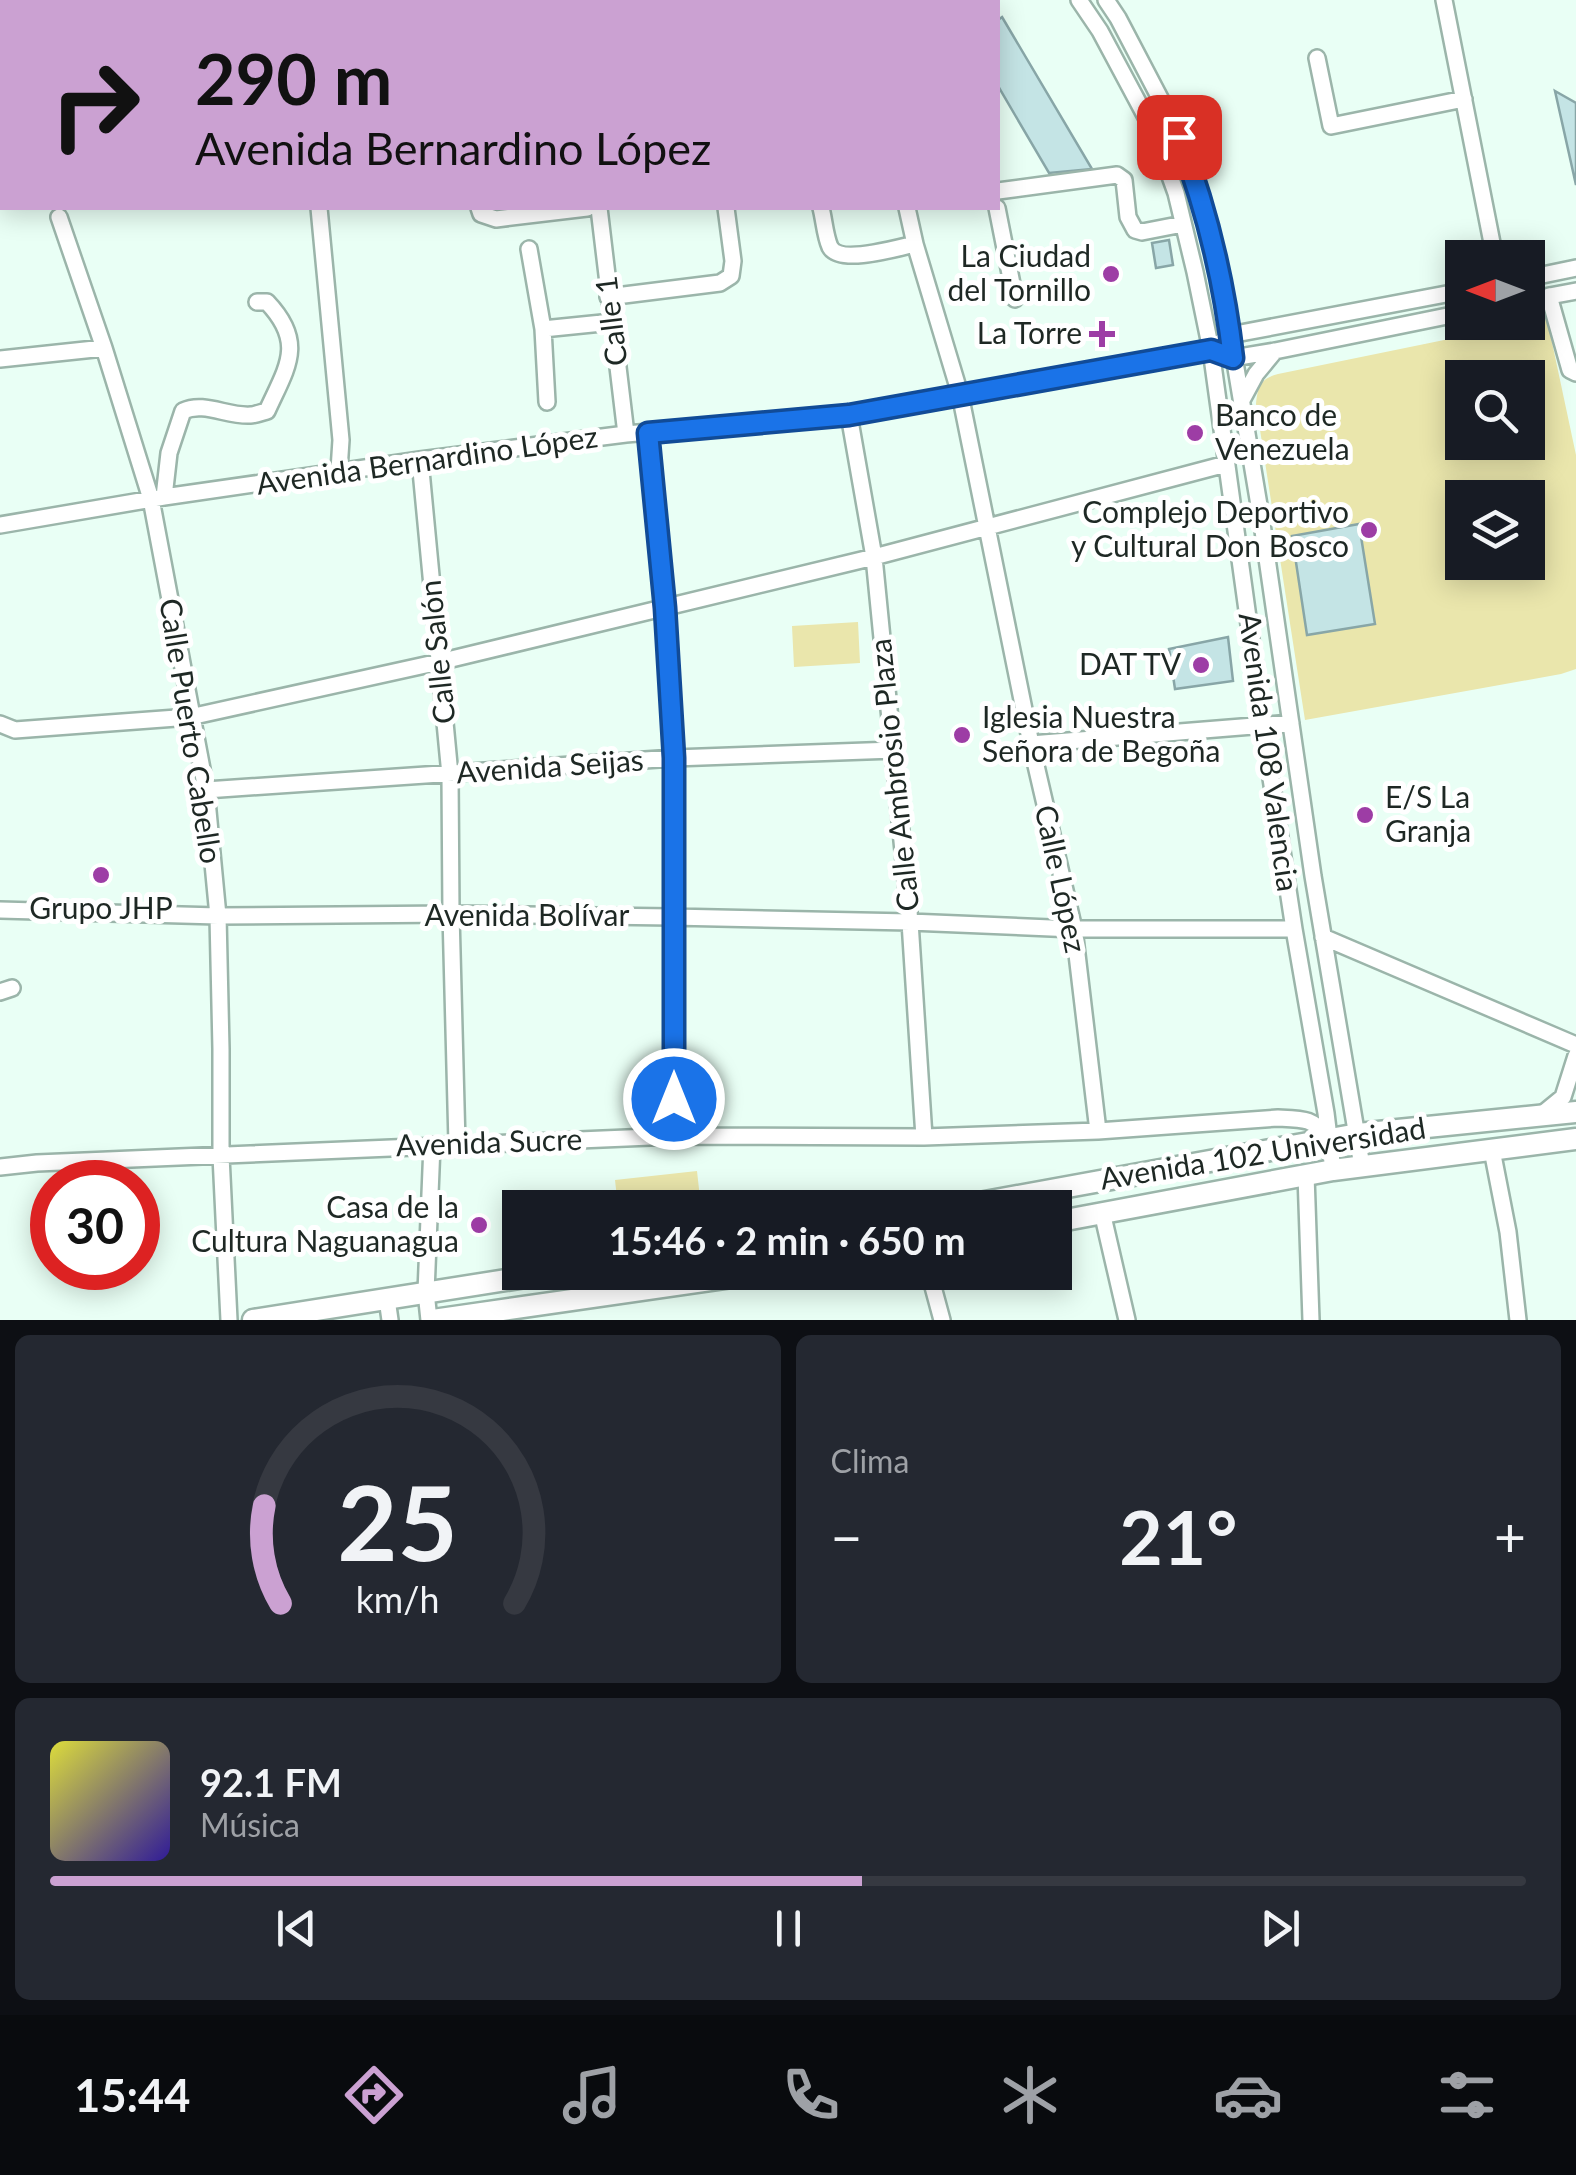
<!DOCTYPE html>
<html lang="es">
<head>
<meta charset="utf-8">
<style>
	:root { --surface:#171b24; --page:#242831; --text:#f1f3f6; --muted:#9ea1a6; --line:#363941; --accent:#cba1d2 }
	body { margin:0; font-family:Lato,sans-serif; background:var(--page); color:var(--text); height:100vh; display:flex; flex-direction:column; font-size:38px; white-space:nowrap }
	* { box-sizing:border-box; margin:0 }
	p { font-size:32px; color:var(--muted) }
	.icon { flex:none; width:55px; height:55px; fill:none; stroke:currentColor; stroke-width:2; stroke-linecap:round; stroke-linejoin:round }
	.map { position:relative; height:1320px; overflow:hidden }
	.details { display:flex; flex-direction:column; gap:15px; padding:15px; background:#0d0f14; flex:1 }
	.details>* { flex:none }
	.top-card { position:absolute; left:0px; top:0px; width:1000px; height:210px; box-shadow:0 5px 25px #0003; background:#cba1d2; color:#111; overflow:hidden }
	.needle { width:65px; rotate:270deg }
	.buttons { position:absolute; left:1445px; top:240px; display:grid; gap:20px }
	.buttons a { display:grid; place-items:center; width:100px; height:100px; border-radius:0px; background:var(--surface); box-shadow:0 5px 25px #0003; font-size:50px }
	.speed { position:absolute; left:30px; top:1160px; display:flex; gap:20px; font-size:50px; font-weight:700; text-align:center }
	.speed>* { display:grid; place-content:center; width:130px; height:130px; border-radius:50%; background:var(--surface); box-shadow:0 5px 25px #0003; line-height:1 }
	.speed .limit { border:15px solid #d22; background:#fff; color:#111 }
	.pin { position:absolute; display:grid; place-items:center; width:85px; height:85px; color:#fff; margin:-42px; border-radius:20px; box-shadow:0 5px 15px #0006 }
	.me { position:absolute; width:110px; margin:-55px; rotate:0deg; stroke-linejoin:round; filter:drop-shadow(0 0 8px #0008) }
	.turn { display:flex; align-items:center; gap:35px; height:210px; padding:0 30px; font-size:45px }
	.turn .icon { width:130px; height:130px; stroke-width:2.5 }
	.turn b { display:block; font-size:70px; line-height:85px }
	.big { font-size:75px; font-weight:700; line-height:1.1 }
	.details .card { flex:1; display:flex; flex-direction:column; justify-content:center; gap:15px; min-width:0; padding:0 35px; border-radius:15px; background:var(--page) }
	.details .dial { align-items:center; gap:0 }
	.dial svg { height:260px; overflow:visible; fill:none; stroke:var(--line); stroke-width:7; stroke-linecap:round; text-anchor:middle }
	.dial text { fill:var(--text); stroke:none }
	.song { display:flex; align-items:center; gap:30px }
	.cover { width:120px; height:120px; border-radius:15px; background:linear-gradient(135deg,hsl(60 70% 55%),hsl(250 70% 35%)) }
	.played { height:10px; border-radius:5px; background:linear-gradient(90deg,var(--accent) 55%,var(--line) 55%) }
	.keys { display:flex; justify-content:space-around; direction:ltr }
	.heat { display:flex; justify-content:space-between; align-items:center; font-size:55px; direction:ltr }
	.details .tiles { flex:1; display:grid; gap:15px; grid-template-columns:1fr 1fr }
	.card:last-child { grid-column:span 2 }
	.trip { position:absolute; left:502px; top:1190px; width:570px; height:100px; border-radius:0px; background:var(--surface); box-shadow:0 5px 25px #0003; font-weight:700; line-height:100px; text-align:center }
	.menu { display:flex; height:160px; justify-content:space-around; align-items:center; background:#090b0e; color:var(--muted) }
	.menu .icon { width:70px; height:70px }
	.menu .current { color:var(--accent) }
	.menu b { font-size:45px; color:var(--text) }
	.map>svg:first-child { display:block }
	.green { fill:#eae6ac; fill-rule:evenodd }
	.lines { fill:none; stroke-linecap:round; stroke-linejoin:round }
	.river { stroke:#80bddb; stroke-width:28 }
	.building { fill:#c4e4e5; stroke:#88a6a7; stroke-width:2.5 }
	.minor-casing { stroke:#9bb5aa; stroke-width:20 }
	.major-casing { stroke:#9bb5aa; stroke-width:25 }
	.minor { stroke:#fff; stroke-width:15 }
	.major { stroke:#fff; stroke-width:20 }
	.route-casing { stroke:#114b97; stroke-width:25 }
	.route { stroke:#1a73e8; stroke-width:18 }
	.poi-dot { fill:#9d3da5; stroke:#fff; stroke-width:4 }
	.labels { text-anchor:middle; stroke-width:10; stroke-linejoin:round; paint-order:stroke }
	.poi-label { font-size:30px; fill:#1e2824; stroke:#fff; text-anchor:end }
	.street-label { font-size:30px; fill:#1e2824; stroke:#fff }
</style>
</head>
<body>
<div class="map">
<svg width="1576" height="1320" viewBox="0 0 1576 1320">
	<rect width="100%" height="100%" fill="#e9fff5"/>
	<path class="green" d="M1547 319 1576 455V669L1561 674 1305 720 1256 404C1258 386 1260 379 1278 374ZM1462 378H1528V442H1462ZM1462 498H1528V562H1462Z
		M858 622 860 663 794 667 792 626Z
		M697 1171 701 1207H618L615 1180Z"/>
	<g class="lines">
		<path class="river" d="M118 2 121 0
			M0 104 2 103"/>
	</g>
	<path class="building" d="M1002 17 1092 169 1049 173 998 86V20Z
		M1555 91 1576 103V185Z
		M1169 240 1173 265 1156 268 1152 243Z
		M1359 524 1375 624 1307 635 1292 536Z
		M1228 637 1233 681 1175 689 1169 649Z"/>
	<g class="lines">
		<g class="minor-casing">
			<path id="minor" d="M299 0 300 2
				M449 0V2
				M575 0V2
				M699 0 700 2
				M1079 0 1100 31 1154 132 1176 193 1195 272 1211 350 1263 726 1294 929 1326 1113 1333 1170
				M1106 0 1118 18 1174 125 1199 188 1219 267 1261 517 1313 876 1362 1166
				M1444 0 1495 258
				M1317 58 1331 126 1464 99
				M998 191 1117 175 1124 180 1128 217 1135 230 1142 232 1183 224
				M319 208 341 440 339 470
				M479 208 481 214 496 219 587 208
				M599 208 626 434
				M821 208C824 219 825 236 830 247 840 265 897 248 915 244
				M907 208 915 244 960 394 1031 744 1074 929 1098 1131
				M997 208 1015 299
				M59 217 104 348 151 499 206 790 218 916 221 1049V1156L229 1320
				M529 249 543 329 547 402
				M1528 278 1576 268
				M1549 296 1570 370 1576 373
				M608 297 720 283 731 276 733 261 726 208
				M1528 300 1576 291
				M543 329 612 322
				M1224 355 1233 358 1275 351 1462 313
				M0 359 104 348
				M1242 400 1256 374 1275 351
				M849 415 874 557 910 922 924 1137
				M648 433 665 608 674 758V1136
				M420 460 450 775 451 914 457 1144
				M164 497 169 453 183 411C204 401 228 417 251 415 254 415 263 412 267 411 287 367 306 343 267 302H257
				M0 525 164 497 420 460 626 434 849 415 1211 350 1230 335 1462 291
				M0 724 15 730 190 717 439 662 874 557 1226 464
				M1031 744 1291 723
				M206 790 674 758 894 750
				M0 910 218 916 451 914 672 917 910 922 1074 929H1294
				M1323 937 1576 1045
				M0 992 12 988
				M1541 1115 1563 1097 1576 1056
				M1492 1150 1508 1232 1518 1320
				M0 1167 37 1163 674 1136 924 1137 1098 1131 1278 1118C1305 1119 1311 1118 1330 1138
				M1306 1175 1311 1320
				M1102 1212 1127 1320
				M929 1272 942 1320
				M387 1299 390 1320
				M429 1320 426 1292 432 1145"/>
		</g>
		<g class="major-casing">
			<path id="major" d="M952 1208 1358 1134 1576 1112
				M1055 1222 1333 1170 1576 1139
				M253 1320 557 1272
				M433 1320 767 1272"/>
		</g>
		<use href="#minor" class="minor"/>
		<use href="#major" class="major"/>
	</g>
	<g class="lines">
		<g class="route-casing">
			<path id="route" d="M674 1099V758L665 608 648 433 849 415 1211 350 1233 358C1224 281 1207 209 1179 137"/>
		</g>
		<use href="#route" class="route"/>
	</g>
	<g class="poi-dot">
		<circle cx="1111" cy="274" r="10"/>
		<path d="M1097 319h10v10h10v10h-10v10h-10v-10h-10v-10h10z"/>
		<circle cx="1195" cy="433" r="10"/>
		<circle cx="1369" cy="530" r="10"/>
		<circle cx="1201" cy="665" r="10"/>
		<circle cx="962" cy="735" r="10"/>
		<circle cx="1365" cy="815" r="10"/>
		<circle cx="101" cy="875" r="10"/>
		<circle cx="479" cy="1225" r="10"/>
	</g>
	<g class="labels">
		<g class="poi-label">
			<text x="1091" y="267">La Ciudad<tspan x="1091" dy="34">del Tornillo</tspan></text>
			<text x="1082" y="344">La Torre</text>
			<text x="1215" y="426" text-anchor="start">Banco de<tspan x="1215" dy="34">Venezuela</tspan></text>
			<text x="1349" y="523">Complejo Deportivo<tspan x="1349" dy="34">y Cultural Don Bosco</tspan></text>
			<text x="1181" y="675">DAT TV</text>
			<text x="982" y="728" text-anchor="start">Iglesia Nuestra<tspan x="982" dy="34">Señora de Begoña</tspan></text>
			<text x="1385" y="808" text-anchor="start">E/S La<tspan x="1385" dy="34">Granja</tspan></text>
			<text x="101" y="919" text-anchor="middle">Grupo JHP</text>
			<text x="459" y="1218">Casa de la<tspan x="459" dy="34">Cultura Naguanagua</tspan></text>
		</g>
		<g class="street-label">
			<text transform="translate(612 321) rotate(-97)" y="10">Calle 1</text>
			<text transform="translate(427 461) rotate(-8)" y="10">Avenida Bernardino López</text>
			<text transform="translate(438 652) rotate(-96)" y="10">Calle Salón</text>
			<text transform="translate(190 731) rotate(81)" y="10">Calle Puerto Cabello</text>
			<text transform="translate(1268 752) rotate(82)" y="10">Avenida 108 Valencia</text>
			<text transform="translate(550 767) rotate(-4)" y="10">Avenida Seijas</text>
			<text transform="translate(895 775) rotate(-96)" y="10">Calle Ambrosio Plaza</text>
			<text transform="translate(1060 879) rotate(78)" y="10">Calle López</text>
			<text x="527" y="926">Avenida Bolívar</text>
			<text transform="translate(489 1143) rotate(-2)" y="10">Avenida Sucre</text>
			<text transform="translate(1263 1154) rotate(-9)" y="10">Avenida 102 Universidad</text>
		</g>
	</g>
</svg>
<div class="buttons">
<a><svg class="needle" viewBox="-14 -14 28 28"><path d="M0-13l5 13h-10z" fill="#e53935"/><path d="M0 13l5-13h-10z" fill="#9ea1a6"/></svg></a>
<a><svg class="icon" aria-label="search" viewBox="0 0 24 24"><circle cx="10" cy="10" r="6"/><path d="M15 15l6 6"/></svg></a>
<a><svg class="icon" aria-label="layers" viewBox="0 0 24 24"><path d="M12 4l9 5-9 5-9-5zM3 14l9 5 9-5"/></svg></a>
</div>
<div class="speed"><div class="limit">30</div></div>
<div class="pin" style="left:1179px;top:137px;background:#d93025"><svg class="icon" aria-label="arrive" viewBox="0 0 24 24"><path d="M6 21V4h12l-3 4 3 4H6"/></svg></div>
<svg class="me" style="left:674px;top:1099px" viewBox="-20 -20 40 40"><circle r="17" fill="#1a73e8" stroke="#fff" stroke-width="3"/><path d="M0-11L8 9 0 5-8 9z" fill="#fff"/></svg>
<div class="trip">15:46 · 2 min · 650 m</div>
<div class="top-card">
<div class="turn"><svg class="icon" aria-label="right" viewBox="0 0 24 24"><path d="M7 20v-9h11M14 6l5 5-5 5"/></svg><div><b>290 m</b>Avenida Bernardino López</div></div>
</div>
</div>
<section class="details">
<div class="tiles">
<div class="card dial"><svg viewBox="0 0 100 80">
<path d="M14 69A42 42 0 1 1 86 69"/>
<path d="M14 69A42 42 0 0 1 9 39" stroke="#cba1d2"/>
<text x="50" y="56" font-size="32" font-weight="700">25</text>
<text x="50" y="72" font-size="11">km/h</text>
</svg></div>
<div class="card"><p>Clima</p>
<div class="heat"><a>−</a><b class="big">21°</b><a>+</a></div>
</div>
<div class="card">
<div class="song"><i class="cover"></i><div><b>92.1 FM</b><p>Música</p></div></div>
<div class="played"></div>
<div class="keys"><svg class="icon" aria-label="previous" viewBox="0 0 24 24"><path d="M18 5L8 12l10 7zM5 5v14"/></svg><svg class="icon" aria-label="pause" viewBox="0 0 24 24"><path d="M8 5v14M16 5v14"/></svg><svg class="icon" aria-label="next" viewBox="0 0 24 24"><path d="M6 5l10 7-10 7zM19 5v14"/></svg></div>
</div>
</div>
</section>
<nav class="menu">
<b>15:44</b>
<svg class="icon current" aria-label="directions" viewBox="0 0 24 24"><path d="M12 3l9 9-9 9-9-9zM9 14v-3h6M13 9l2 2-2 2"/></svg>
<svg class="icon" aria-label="music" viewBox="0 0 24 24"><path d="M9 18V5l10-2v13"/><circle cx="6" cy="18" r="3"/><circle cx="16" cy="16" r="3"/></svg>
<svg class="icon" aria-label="phone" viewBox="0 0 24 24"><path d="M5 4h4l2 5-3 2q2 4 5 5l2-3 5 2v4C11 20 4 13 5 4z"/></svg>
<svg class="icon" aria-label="climate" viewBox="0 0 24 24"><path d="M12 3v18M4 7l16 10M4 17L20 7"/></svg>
<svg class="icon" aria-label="car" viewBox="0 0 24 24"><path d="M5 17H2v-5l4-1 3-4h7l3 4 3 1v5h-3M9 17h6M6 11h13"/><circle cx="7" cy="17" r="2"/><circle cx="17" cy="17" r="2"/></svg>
<svg class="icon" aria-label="filters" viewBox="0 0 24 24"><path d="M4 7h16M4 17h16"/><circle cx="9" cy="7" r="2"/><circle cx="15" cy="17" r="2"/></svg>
</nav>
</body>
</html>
